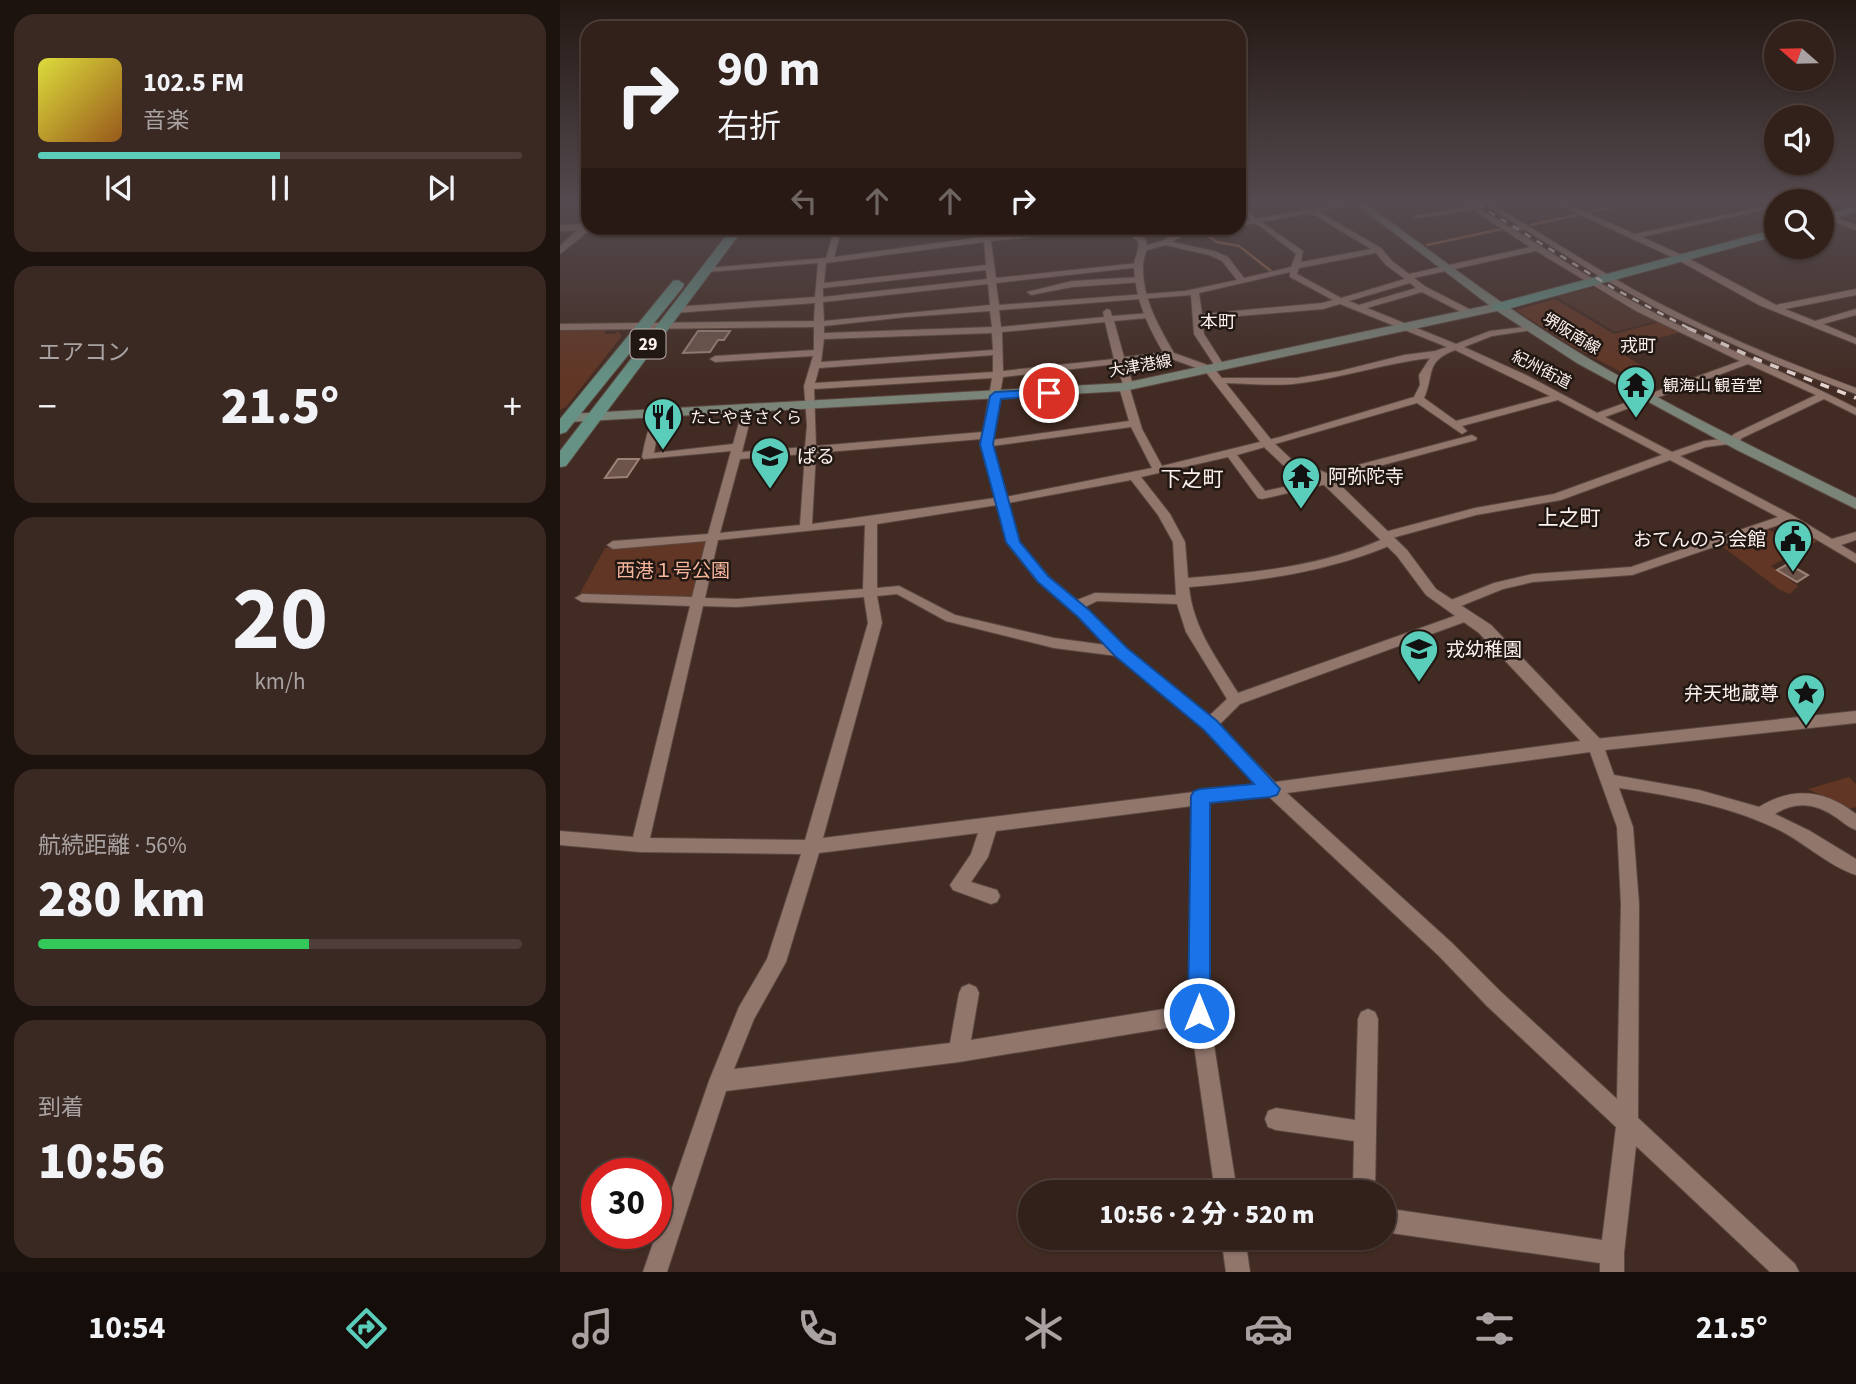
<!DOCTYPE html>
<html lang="ja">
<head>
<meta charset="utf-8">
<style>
	:root { --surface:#32201a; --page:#3a2823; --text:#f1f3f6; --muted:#a8a3a2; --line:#4d3e39; --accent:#5bcebb }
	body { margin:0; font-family:"Source Sans 3","Noto Sans JP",sans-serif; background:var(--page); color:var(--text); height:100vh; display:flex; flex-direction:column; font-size:26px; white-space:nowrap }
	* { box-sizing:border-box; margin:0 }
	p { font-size:23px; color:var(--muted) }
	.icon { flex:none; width:38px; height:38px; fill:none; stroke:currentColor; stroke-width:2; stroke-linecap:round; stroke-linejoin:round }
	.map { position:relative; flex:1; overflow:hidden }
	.panel { display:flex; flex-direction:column; gap:14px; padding:14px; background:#1c120e; width:560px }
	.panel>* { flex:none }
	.guide { position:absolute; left:21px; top:21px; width:665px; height:214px; border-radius:21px; box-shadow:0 2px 5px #0004,0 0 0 2px var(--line); background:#32201a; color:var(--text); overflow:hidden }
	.needle { width:46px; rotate:290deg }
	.buttons { position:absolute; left:1204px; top:21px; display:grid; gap:14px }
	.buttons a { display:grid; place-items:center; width:70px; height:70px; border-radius:50%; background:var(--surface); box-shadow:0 2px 5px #0004,0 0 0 2px var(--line); font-size:35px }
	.speed { position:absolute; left:21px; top:1158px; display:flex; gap:14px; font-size:35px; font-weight:700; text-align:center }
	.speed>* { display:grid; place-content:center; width:91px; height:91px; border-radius:50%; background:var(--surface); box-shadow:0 2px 5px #0004,0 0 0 2px var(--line); line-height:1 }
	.speed .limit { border:10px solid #d22; background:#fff; color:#111 }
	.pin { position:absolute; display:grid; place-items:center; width:60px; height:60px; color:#fff; margin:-30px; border:4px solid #fff; border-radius:50%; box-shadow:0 2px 7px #0007 }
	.me { position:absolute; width:77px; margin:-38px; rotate:0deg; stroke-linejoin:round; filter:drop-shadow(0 0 5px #0008) }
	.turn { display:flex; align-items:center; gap:24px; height:147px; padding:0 21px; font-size:32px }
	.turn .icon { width:91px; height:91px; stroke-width:2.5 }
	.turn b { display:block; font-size:49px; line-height:60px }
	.lanes { display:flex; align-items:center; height:66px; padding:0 21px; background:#0003; justify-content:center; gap:35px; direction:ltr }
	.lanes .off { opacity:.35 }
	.big { font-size:52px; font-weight:800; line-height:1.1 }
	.panel .tile { flex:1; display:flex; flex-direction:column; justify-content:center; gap:10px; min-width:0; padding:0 24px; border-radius:21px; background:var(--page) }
	.panel .dial { align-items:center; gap:0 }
	.dial b { font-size:91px; line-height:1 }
	.song { display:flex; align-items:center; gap:21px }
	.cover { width:84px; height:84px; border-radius:10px; background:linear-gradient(135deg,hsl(60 70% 55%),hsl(30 70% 35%)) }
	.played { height:7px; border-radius:4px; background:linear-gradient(90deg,var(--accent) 50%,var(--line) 50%) }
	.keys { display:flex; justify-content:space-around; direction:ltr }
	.heat { display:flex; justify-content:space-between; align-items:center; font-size:38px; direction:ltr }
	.charge { height:10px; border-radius:5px; background:linear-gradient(90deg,#34c759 56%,var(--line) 0) }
	.trip { position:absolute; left:458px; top:1180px; width:378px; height:70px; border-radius:35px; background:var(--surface); box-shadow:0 2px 5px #0004,0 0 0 2px var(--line); font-weight:800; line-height:70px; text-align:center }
	.tab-bar { display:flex; height:112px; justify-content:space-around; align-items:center; background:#140d0a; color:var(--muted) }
	.tab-bar .icon { width:49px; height:49px }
	.tab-bar .active { color:var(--accent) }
	.tab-bar b { font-size:32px; color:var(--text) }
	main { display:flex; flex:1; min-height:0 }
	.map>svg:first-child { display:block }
	.built { fill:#513428 }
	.green { fill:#623624 }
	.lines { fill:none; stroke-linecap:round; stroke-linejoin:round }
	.stream { stroke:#9e684c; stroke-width:2.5 }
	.building { fill:#6c544a; stroke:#9d8277; stroke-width:2 }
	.pedestrian-casing { stroke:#5b4841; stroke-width:1 }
	.minor-casing { stroke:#5b4841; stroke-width:2 }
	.tertiary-casing { stroke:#5b4841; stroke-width:2 }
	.secondary-casing { stroke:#5b4841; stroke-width:2 }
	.primary-casing { stroke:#5b4841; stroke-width:2 }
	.pedestrian { fill:#91766c; fill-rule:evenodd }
	.minor { fill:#91766c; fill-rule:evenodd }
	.tertiary { fill:#91766c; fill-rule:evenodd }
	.secondary { fill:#7b8479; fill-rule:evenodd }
	.primary { fill:#669285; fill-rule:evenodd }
	.rail-far1 { stroke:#e4d5d1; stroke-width:2.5; stroke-dasharray:7 7; stroke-linecap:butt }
	.rail { stroke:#e4d5d1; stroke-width:3.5; stroke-dasharray:9 9; stroke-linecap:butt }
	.route { fill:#1a73e8; stroke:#114b97; stroke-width:2 }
	.labels { text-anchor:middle; stroke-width:5; stroke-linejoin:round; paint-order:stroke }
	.far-street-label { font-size:16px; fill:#fef1ed; stroke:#211713 }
	.far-poi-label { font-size:16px; fill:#fef1ed; stroke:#211713; text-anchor:start }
	.far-neighbourhood-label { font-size:18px; fill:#fef1ed; stroke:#211713 }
	.shield { fill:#211713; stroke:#bcb0ac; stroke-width:2 }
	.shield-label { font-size:18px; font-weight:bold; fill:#fef1ed }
	.poi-label { font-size:19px; fill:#fef1ed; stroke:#211713; text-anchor:start }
	.park-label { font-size:19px; fill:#f7b69c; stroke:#211713 }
	.neighbourhood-label { font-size:21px; fill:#fef1ed; stroke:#211713 }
</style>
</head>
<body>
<main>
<section class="panel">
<div class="tile">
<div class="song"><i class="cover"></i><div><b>102.5 FM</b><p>音楽</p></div></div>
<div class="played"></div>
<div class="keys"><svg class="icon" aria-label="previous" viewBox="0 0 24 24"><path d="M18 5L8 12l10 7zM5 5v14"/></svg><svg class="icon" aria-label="pause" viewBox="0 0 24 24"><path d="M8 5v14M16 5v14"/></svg><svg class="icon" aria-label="next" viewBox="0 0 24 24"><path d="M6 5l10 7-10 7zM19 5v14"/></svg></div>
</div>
<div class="tile"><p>エアコン</p>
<div class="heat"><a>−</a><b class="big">21.5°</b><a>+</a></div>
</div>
<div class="tile dial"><b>20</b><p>km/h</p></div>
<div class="tile"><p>航続距離 · 56%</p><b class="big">280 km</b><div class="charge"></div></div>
<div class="tile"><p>到着</p><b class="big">10:56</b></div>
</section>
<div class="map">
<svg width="1296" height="1272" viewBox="0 0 1296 1272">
	<rect width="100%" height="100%" fill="#422b22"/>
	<path class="built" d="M1034 288 1097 321 1055 332 996 296Z"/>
	<path class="green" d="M995 299 1054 334 1100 322 1121 332 1056 350 1084 367 1067 375 1015 348 956 310Z
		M47 330 44 334H55L58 331 62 336 6 407 0 410V331Z
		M1208 529 1223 538 1240 531 1258 541 1211 566 1238 586 1230 594 1220 590 1163 547Z
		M148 539 135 598 19 595 45 548Z
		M1289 777 1296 784V807L1288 809 1248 789Z"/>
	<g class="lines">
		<path class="stream" d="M971 225 1066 204
			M639 230 657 242 679 246 711 271
			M867 245 942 229"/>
	</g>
	<path class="building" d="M138 331H170L164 340H158L150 352 123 353Z
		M58 459H79L67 477 45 478Z
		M1228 564 1248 575 1237 582 1217 570Z"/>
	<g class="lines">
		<g class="pedestrian-casing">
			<path id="pedestrian" d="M679 204 701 223V225H697L679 208Z"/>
		</g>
		<g class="minor-casing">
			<path id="minor" d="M780 204H793L759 212 821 248 832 261 849 274 970 247 913 210 857 218 853 216 907 207 905 204H912C970 238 1025 277 1085 308 1154 345 1227 372 1296 408V415L1264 399 1182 438 1177 443 1146 447 1120 456 1232 515 1272 539 1296 532V540L1281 545 1296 554V563L1227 522 1072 575 973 582 943 589 896 608H886L884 605 886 602 934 583 973 574 1071 567 1218 517 1110 460 1001 500 916 515 832 538 836 541 834 544C768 572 700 581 629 587 633 628 657 659 678 693L900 614H910L912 617 910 620 680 704 659 725 715 782 1035 739 1296 711V723L1045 750 1054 775 1139 790 1199 807C1233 786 1265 790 1296 814V830C1288 827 1284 823 1277 818 1257 804 1237 800 1215 814L1250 831 1296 859V875C1269 866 1246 844 1221 831 1171 806 1114 796 1059 788L1073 827 1079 904 1078 1118 1235 1264 1239 1272H1210L1076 1146 1064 1253V1272H1040V1263L824 1232V1208L1042 1240 1056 1127 927 1006 878 955 708 796 648 803 649 1013 677 1192H655L631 1024 399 1062 166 1091 107 1272H83L149 1081 179 1007 207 959 241 854 80 852 0 845V831L73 837 130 606 22 602 15 598 22 594 132 597 146 541 53 549 47 545 53 541 148 534 171 451 84 459 82 457C85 443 89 417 102 410L107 413 97 436 94 453 173 444 183 408 188 405 193 408 182 452 245 447 247 426 244 386 253 356 155 362 150 359 155 356 254 350V327L0 330V324L254 321 255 303 114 313 110 310 114 307 255 297 258 263 147 272 143 270 147 268 266 258 275 228H282L274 257 423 237V228H429L431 237 540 228 537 230 431 241 436 278 578 263H581V267L436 283 439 305 625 291 677 280 662 261 649 255 605 245 584 251 580 249 581 247 602 241 629 228H637L612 242 654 251 668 257 684 278 731 267 736 254 696 223 679 226V222ZM751 213 811 249 741 262 743 251 701 222ZM424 242 426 265 264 283 266 263ZM976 251 1076 311 1180 361 1037 413 966 375 904 347 932 336 972 330V326L930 331 896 344 807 308 862 292 907 315H913V311L866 287 854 278ZM816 253 826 265 845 279 781 298 737 274 739 268ZM426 270 427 279 263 297V288ZM730 272V277L773 300 762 303 642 314 639 293ZM850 283 856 288 799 305 789 301ZM428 284 430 305 264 321 263 302ZM631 295 634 334 657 369 660 370 665 367 644 334 642 319 763 309 780 304 887 347 875 351 844 355 780 371 737 378H655V382L659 383C686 383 715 387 741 383 785 377 826 363 870 358L859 375 860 385 854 397 720 437 602 466 582 429 570 389 574 386 565 363 610 358 615 355 610 352 564 357 554 321 587 318 590 317V313L552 316 550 310 547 309 543 312 544 317 441 327 439 310ZM430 311 432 327 264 333V326L346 317ZM545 322 554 359 443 371 442 332ZM432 333 433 350 261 362 264 339ZM895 350 990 396 896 421 864 398C875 374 864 362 895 350ZM433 355V372L255 383 259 368ZM556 364 563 384 559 387 569 421 432 440 443 377ZM1188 364 1256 395 1174 434 1170 438 1144 441 1112 452 1045 417ZM432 378 423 432 256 446 254 389ZM998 400 1102 455 994 494 915 508 821 533 819 536 823 539C761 566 696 573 628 578L625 542 610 514 581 477 668 457 698 498 702 499 771 483V479L916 440 917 438 912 435 908 436 760 475V479L705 491 677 455 857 403 902 434 907 431 902 426ZM571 427 592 468 446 497 432 446ZM421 439 420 444 435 498 252 524 256 453ZM245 454 240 525 160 533 180 459ZM571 480 598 515 613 542 616 595 535 593 517 600 488 576 459 542 448 503ZM437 505 449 546 478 582 519 616 546 645 494 638 395 615 339 586 317 588V524ZM305 525 303 589 177 599 145 598 158 540ZM337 594 386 621 494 648 557 656 645 729 697 784 644 791 640 790 634 792 263 838 322 623 317 596ZM304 597 308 623 245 840 90 838 143 606 177 607ZM537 601 617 604 626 632 667 699 649 716 566 649 525 607ZM1030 752 1057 827 1061 904 1057 1099 941 992 892 943 727 793ZM632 806 629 1005 411 1040 419 993 416 987 409 984 402 987 399 993 390 1043 174 1069 194 1019 226 962 259 853 418 833 411 854 390 885 393 890 431 904 437 902 440 896 437 890 411 882 428 857 436 831Z
				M924 204H932C984 235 1035 269 1089 298 1155 333 1225 362 1296 388V394L1212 362 1107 314 1042 278Z
				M997 204H1006L1075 234 1216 204V207L1082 237 1124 256 1216 305 1296 289V295L1225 309 1255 321 1296 309V315L1263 324 1296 338V344L1199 305 1118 260Z
				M1262 213 1296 225V230L1262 217Z
				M580 277 584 280 583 282 512 287 471 295 467 292 512 281Z
				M808 1009 815 1012 818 1019 815 1192H793L794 1141 716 1130 708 1127 705 1119 708 1111 716 1108 795 1120 798 1019 801 1012Z
				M661 1237H685L690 1272H666Z"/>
		</g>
		<g class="tertiary-casing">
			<path id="tertiary" d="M28 224 31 229 0 254V246L17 230 0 231V225Z
				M965 224 969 227 968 229 948 232 944 229Z
				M558 228H567L586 240C589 251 583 256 583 266 582 298 599 327 614 353L653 367 713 442 731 459 769 474 847 550 876 589 931 625 1041 740 1044 745 1041 750H1029L919 633 866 595 837 556 759 480 723 465 705 448 645 371 606 357C589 329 576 302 574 268 573 258 580 252 578 241Z"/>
		</g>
		<g class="secondary-casing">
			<path id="secondary" d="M796 204H807C878 257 949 311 1026 357 1113 408 1205 453 1296 498V509L1177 450 1017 363 937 311 564 391 9 422 2 418 9 414 564 383 929 305Z"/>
		</g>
		<g class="primary-casing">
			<path id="primary" d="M1296 206V212L1262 222V216Z
				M172 228H184L6 466 0 467V451Z
				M1216 229V236L944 310H934L932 307 934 304Z
				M118 280 124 284 123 287 6 432 0 434V419L113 281Z"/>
		</g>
		<use href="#pedestrian" class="pedestrian"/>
		<use href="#minor" class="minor"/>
		<use href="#tertiary" class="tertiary"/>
		<use href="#secondary" class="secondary"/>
		<use href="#primary" class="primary"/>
		<path class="rail-far1" d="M917 204 1053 288 1132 330"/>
		<path class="rail" d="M1128 328 1196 359 1296 398"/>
	</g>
	<linearGradient id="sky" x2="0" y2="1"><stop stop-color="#241813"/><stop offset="0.53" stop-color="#544a4f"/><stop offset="1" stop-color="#544a4f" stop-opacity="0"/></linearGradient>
	<rect width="1296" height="382" fill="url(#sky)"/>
	<path class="route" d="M489 389 493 390V395L441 399 433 444 460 542 488 576 529 610 567 648 657 721 720 789 717 795 710 797 650 803V1013L647 1020 639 1023 631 1020 628 1013 631 796 634 791 640 789 694 784 644 730 555 656 518 617 478 582 446 542 420 444 430 396 435 392Z"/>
	<defs>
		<g id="temple-pin" transform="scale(2.0125)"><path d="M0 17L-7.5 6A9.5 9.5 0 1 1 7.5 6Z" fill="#5bcebb" stroke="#211713"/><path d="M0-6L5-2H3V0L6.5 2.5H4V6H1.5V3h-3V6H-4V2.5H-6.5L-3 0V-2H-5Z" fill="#111"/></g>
		<g id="restaurant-pin" transform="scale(2.0125)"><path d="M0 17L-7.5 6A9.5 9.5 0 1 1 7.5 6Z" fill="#5bcebb" stroke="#211713"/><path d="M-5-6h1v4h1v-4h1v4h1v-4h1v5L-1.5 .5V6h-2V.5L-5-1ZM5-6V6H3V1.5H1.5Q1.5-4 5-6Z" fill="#111"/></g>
		<g id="school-pin" transform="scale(2.0125)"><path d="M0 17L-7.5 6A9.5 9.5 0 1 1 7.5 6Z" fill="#5bcebb" stroke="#211713"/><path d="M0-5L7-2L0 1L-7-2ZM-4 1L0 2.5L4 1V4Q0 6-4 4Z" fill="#111"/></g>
		<g id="civic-pin" transform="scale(2.0125)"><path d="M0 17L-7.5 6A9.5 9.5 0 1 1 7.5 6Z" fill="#5bcebb" stroke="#211713"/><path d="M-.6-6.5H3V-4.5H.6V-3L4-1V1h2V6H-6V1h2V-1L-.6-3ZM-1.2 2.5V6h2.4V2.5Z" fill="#111"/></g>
		<g id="sight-pin" transform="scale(2.0125)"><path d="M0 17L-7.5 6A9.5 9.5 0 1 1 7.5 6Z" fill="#5bcebb" stroke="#211713"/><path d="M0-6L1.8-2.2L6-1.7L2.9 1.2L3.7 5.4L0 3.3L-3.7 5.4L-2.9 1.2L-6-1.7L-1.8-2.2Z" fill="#111"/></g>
	</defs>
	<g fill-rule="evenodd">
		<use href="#temple-pin" x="1076" y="385"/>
		<use href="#restaurant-pin" x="103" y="417"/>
		<use href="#school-pin" x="210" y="456"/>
		<use href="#temple-pin" x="741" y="476"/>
		<use href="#civic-pin" x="1233" y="539"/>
		<use href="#school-pin" x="859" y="649"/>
		<use href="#sight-pin" x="1246" y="693"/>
	</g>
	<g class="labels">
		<g class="far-street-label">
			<text transform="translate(1012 333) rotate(31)" y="6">堺阪南線</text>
			<text transform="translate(580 365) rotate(-10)" y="6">大津港線</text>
			<text transform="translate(982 369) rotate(27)" y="6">紀州街道</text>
		</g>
		<g class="far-poi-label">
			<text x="1103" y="391">観海山 観音堂</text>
			<text x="130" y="423">たこやきさくら</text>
		</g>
		<g class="far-neighbourhood-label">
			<text x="658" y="328">本町</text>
			<text x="1078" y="352">戎町</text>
		</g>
		<rect class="shield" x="70.5" y="329.5" width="35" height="29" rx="5"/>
		<g class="shield-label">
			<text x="88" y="350">29</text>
		</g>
		<g class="poi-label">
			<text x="237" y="463">ぱる</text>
			<text x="768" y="483">阿弥陀寺</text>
			<text x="1206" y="546" text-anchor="end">おてんのう会館</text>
			<text x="886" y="656">戎幼稚園</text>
			<text x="1219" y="700" text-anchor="end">弁天地蔵尊</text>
		</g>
		<g class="park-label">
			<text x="113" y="577">西港１号公園</text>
		</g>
		<g class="neighbourhood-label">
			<text x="632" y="486">下之町</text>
			<text x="1009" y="525">上之町</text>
		</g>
	</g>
</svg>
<div class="buttons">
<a><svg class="needle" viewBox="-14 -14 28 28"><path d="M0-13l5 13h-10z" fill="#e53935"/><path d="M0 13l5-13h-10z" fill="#a8a3a2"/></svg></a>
<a><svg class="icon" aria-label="sound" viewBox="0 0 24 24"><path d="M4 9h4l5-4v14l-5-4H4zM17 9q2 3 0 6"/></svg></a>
<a><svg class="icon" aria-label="search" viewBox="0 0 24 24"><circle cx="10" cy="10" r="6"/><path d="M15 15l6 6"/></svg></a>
</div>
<div class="speed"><div class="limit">30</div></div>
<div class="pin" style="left:489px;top:393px;background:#d93025"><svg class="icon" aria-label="arrive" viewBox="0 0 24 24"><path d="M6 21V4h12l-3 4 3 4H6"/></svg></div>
<svg class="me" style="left:639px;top:1013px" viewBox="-20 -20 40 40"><circle r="17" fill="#1a73e8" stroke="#fff" stroke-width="3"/><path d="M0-11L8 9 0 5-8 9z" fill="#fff"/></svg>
<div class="trip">10:56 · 2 分 · 520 m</div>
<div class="guide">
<div class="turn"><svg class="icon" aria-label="right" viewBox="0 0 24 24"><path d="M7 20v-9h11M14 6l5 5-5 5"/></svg><div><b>90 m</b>右折</div></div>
<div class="lanes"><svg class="icon off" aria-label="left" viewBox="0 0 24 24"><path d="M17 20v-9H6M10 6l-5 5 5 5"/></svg><svg class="icon off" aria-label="ahead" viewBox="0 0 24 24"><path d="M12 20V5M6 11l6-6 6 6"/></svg><svg class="icon off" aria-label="ahead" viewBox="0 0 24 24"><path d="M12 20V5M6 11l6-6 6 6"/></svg><svg class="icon" aria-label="right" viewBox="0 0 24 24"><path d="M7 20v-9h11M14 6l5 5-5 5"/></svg></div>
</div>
</div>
</main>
<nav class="tab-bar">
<b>10:54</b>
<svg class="icon active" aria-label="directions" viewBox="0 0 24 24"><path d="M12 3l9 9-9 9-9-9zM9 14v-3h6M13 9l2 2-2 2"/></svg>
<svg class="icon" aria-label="music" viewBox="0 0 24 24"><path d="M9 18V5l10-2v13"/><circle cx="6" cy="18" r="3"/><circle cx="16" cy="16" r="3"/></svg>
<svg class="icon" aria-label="phone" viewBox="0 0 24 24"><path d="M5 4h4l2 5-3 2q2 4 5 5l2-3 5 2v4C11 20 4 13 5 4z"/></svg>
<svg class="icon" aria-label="climate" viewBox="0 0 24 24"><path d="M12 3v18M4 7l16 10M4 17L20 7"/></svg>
<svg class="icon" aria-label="car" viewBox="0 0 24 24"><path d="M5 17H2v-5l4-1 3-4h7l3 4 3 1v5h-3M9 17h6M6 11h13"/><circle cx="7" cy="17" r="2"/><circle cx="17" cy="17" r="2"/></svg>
<svg class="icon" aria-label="filters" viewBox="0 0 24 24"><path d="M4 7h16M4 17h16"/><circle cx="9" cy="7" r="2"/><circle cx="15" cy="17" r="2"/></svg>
<b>21.5°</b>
</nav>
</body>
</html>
